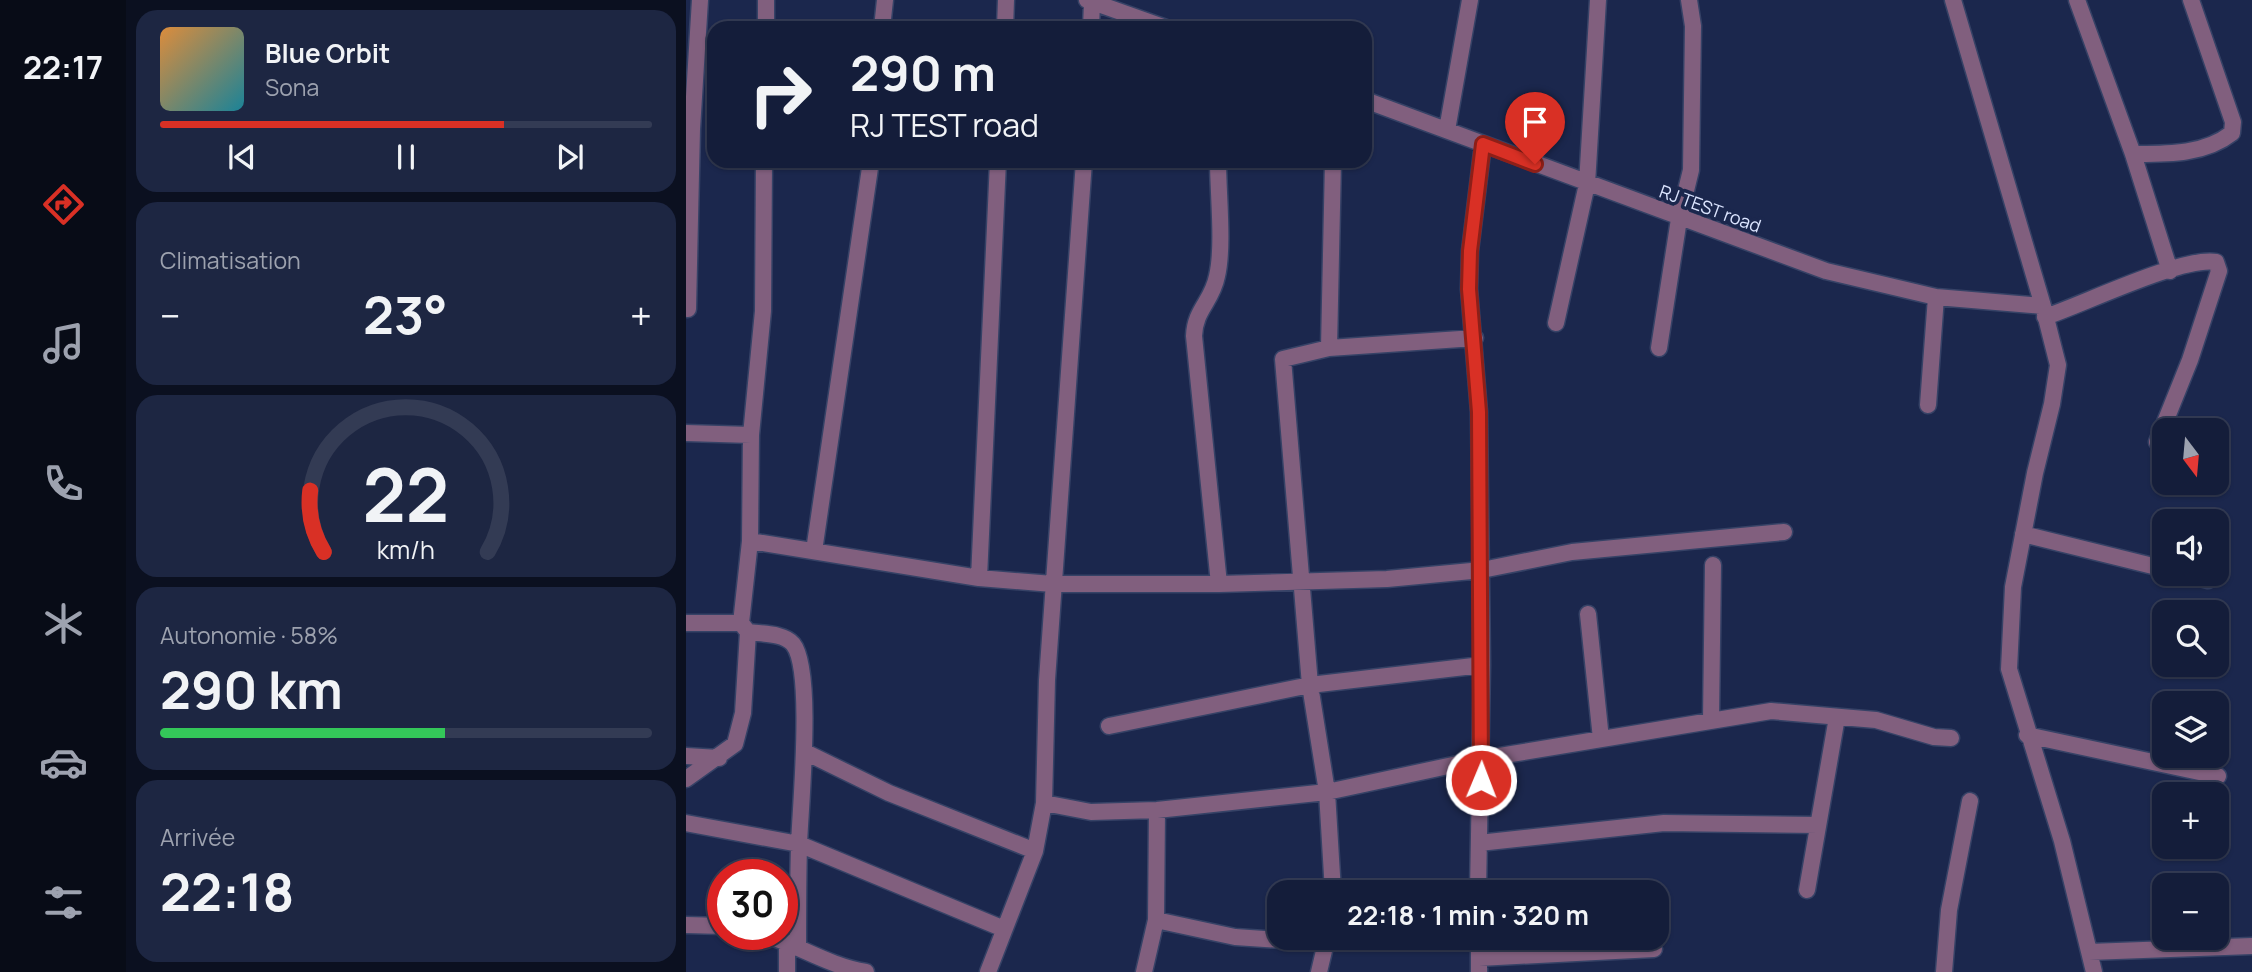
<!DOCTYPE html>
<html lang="fr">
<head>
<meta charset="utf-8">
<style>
	:root { --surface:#141d3a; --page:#1d2642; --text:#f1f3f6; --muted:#9da2af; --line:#333b54; --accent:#d93025 }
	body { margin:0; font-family:Manrope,sans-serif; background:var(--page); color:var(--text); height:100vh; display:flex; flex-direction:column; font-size:26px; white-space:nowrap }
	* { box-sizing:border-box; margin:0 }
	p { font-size:23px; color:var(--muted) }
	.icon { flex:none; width:38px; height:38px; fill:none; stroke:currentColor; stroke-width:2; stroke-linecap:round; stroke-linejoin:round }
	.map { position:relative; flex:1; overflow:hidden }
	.side { display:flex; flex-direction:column; gap:10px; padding:10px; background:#0b1020; width:560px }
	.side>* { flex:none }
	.banner { position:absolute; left:21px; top:21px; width:665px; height:147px; border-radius:21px; box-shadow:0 2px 5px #0004,0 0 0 2px var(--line); background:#141d3a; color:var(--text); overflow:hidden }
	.needle { width:46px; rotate:164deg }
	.tools { position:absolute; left:1466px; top:418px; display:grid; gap:14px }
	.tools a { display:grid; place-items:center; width:77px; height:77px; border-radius:14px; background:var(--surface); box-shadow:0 2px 5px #0004,0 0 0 2px var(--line); font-size:35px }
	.speed { position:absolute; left:21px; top:859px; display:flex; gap:14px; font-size:35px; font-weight:700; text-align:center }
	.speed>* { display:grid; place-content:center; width:91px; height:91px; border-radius:50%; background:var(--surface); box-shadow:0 2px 5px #0004,0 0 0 2px var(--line); line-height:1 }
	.speed .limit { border:10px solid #d22; background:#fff; color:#111 }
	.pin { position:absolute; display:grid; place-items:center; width:60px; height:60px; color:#fff; margin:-72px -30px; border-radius:50% 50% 50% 0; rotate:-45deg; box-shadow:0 0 7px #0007 }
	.pin .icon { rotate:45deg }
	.me { position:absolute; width:77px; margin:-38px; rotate:1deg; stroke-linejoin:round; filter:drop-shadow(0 0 5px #0008) }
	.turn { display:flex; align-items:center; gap:24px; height:147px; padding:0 28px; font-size:32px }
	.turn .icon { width:91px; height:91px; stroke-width:2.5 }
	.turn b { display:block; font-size:49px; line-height:60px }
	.big { font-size:52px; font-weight:700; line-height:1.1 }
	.side .tile { flex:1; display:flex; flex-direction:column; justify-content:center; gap:10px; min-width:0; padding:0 24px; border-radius:21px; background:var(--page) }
	.side .dial { align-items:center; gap:0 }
	.dial svg { height:182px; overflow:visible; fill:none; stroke:var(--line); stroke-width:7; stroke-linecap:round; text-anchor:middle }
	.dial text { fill:var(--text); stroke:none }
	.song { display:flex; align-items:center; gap:21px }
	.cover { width:84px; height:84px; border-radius:10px; background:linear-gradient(135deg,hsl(30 70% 55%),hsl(190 70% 35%)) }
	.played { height:7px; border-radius:4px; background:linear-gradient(90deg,var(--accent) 70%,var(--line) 70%) }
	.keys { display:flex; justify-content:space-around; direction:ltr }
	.heat { display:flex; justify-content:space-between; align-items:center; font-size:38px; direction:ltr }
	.charge { height:10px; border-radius:5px; background:linear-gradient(90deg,#34c759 58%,var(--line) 0) }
	.trip { position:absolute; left:581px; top:880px; width:402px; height:70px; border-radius:21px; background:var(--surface); box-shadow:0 2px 5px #0004,0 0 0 2px var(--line); font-weight:700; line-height:70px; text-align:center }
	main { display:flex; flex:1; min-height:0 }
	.dock { display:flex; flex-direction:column; width:126px; justify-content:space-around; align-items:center; background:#080c17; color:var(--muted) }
	.dock .icon { width:49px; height:49px }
	.dock .active { color:var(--accent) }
	.dock b { font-size:32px; color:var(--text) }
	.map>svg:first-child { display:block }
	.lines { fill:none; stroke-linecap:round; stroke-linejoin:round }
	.minor-casing { stroke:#364266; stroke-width:19 }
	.minor { stroke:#815f7e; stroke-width:16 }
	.route-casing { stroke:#8d1f18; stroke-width:18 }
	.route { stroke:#d93025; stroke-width:12 }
	.labels { text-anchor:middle; stroke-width:7; stroke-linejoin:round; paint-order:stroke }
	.street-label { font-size:18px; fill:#dce5ff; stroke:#1b274d }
</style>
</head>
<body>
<main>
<nav class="dock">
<b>22:17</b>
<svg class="icon active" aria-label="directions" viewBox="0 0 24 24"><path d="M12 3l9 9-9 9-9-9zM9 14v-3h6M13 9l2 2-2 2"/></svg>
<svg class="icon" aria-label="music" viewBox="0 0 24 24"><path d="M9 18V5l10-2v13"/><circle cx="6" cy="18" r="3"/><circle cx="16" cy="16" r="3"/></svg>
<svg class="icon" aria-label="phone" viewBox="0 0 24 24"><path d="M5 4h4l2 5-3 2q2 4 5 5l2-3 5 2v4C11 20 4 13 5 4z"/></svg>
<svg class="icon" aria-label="climate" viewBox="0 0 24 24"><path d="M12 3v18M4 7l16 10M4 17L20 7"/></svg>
<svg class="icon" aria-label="car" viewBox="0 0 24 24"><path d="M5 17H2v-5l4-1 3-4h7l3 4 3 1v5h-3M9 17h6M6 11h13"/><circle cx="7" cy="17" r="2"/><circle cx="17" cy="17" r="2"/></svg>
<svg class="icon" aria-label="filters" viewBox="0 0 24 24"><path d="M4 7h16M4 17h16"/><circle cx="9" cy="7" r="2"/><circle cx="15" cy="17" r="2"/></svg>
</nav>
<section class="side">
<div class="tile">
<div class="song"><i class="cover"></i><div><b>Blue Orbit</b><p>Sona</p></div></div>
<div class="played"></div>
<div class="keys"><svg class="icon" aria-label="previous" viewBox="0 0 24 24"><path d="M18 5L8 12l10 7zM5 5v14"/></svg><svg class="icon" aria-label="pause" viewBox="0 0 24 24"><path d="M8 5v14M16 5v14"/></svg><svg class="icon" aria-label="next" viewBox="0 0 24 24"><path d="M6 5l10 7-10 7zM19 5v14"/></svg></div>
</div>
<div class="tile"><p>Climatisation</p>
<div class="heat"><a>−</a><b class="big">23°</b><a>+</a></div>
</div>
<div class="tile dial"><svg viewBox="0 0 100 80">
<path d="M14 69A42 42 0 1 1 86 69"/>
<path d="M14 69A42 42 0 0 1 8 42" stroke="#d93025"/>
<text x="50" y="56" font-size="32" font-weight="700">22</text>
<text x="50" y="72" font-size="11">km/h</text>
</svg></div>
<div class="tile"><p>Autonomie · 58%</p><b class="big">290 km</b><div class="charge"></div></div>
<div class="tile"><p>Arrivée</p><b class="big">22:18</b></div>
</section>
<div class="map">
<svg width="1566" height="972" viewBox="0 0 1566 972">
	<rect width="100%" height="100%" fill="#1b274d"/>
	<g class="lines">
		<g class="minor-casing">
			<path id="minor" d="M401 0 480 28
				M1267 0 1357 306
				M1391 0 1447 154 1484 271
				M80 28V0
				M196 28 199 0
				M319 28 320 0
				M405 28 406 2
				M679 100 1140 271 1250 297 1357 306 1372 365 1366 404 1349 473 1327 587 1323 669 1376 841 1408 972
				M761 130 784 0
				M1447 154C1481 154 1518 155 1546 133L1547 122 1505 0
				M532 161C532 194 538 246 531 276 526 302 509 309 508 336L533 584
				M2 309 6 129 14 0
				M1359 317C1396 305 1496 256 1530 262L1533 271 1504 360 1471 442
				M870 323 901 184 912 0
				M643 348 647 161
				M973 348 993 219 1005 170 1007 26 1003 0
				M1242 405 1250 297
				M0 433 65 435
				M1337 534 1479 569
				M64 541 293 578 367 584H533L701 579 796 570 886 552 1098 532
				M128 551 185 161
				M1499 574 1522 580
				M293 578 312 161
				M902 614 915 739
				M0 623H55
				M62 632C76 634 98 633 107 644 128 670 114 809 113 846 112 880 112 914 112 948
				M1025 720 1027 565
				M423 726 624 685 796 665
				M1341 735 1532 776
				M119 752 203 793 349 851
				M0 756 33 758
				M0 779 49 744 57 713 62 632 55 623 64 541 65 435 77 311 78 161
				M358 803 405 812 471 810 641 792 795 759 1085 711 1190 720 1248 737 1265 738
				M0 823 113 844 318 929
				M793 843 978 823 1132 825
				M1121 890 1151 717
				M647 892 641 792 624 685 597 359 643 348 789 338
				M792 892 796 665 793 412 783 289 784 251 797 144
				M470 920 549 937 641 943
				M0 925 37 926
				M77 934C112 945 143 966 180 972
				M1403 952 1566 946
				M793 958 968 949
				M101 972V942
				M302 972 349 851 358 803 361 680 398 161
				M458 972 470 920 471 810
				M633 972 641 938
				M793 972V938
				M1258 972 1263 910 1284 801"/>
		</g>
		<use href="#minor" class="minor"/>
	</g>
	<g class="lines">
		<g class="route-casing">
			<path id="route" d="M795 780 793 412 783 289 784 251 797 144 849 164"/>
		</g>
		<use href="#route" class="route"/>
	</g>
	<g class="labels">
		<g class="street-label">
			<text transform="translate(1024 209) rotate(20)" y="6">RJ TEST road</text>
		</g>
	</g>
</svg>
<div class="tools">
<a><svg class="needle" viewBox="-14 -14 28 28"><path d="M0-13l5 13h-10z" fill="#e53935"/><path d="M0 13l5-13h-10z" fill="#9da2af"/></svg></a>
<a><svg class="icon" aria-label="sound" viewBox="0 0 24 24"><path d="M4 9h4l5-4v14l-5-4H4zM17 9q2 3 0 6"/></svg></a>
<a><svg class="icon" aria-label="search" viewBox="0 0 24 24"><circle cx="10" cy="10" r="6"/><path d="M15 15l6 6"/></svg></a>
<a><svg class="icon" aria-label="layers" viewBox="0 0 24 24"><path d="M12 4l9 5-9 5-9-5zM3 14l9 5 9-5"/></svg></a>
<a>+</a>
<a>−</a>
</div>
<div class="speed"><div class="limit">30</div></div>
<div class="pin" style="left:849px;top:164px;background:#d93025"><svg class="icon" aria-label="arrive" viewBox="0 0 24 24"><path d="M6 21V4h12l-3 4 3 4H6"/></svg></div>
<svg class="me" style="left:795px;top:780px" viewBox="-20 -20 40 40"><circle r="17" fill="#d93025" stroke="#fff" stroke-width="3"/><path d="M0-11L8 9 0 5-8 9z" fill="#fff"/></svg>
<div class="trip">22:18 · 1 min · 320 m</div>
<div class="banner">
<div class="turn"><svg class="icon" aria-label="right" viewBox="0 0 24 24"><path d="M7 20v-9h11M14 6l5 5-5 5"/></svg><div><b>290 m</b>RJ TEST road</div></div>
</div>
</div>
</main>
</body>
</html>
